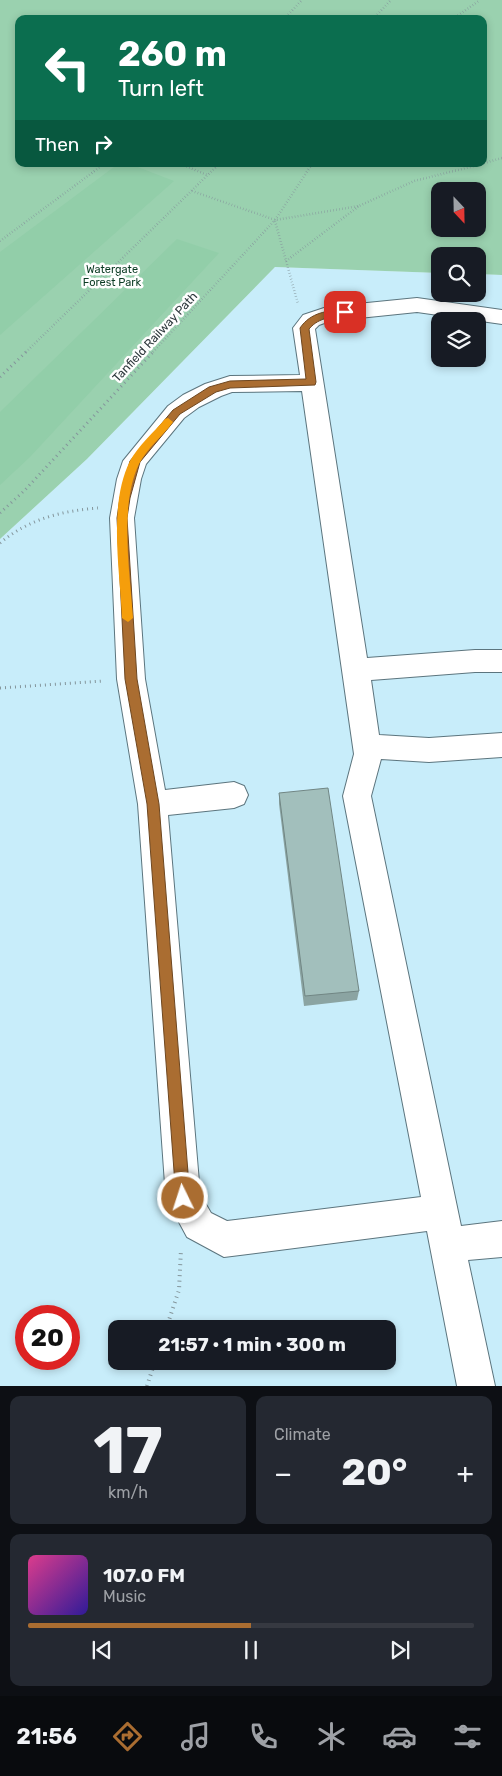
<!DOCTYPE html>
<html lang="en">
<head>
<meta charset="utf-8">
<style>
	:root { --surface:#171b24; --page:#242831; --text:#f1f3f6; --muted:#9ea1a6; --line:#363941; --accent:#aa6d31 }
	body { margin:0; font-family:Rubik,sans-serif; background:var(--page); color:var(--text); height:100vh; display:flex; flex-direction:column; font-size:19px; white-space:nowrap }
	* { box-sizing:border-box; margin:0 }
	p { font-size:16px; color:var(--muted) }
	.icon { flex:none; width:28px; height:28px; fill:none; stroke:currentColor; stroke-width:2; stroke-linecap:round; stroke-linejoin:round }
	.map { position:relative; height:1386px; overflow:hidden }
	.drawer { display:flex; flex-direction:column; gap:10px; padding:10px; background:#0d0f14; flex:1 }
	.drawer>* { flex:none }
	.guide { position:absolute; left:15px; top:15px; width:472px; height:152px; border-radius:10px; box-shadow:0 2px 8px #0003; background:#0b6e4f; color:#fff; overflow:hidden }
	.needle { width:32px; rotate:158deg }
	.buttons { position:absolute; left:431px; top:182px; display:grid; gap:10px }
	.buttons a { display:grid; place-items:center; width:55px; height:55px; border-radius:10px; background:var(--surface); box-shadow:0 2px 8px #0003; font-size:25px }
	.speed { position:absolute; left:15px; top:1305px; display:flex; gap:10px; font-size:25px; font-weight:700; text-align:center }
	.speed>* { display:grid; place-content:center; width:65px; height:65px; border-radius:50%; background:var(--surface); box-shadow:0 2px 8px #0003; line-height:1 }
	.speed .limit { border:8px solid #d22; background:#fff; color:#111 }
	.pin { position:absolute; display:grid; place-items:center; width:42px; height:42px; color:#fff; margin:-21px; border-radius:10px; box-shadow:0 2px 8px #0006 }
	.me { position:absolute; width:55px; margin:-28px; rotate:356deg; stroke-linejoin:round; filter:drop-shadow(0 0 4px #0008) }
	.turn { display:flex; align-items:center; gap:18px; height:105px; padding:0 20px; font-size:22px }
	.turn .icon { width:65px; height:65px; stroke-width:2.5 }
	.turn b { display:block; font-size:35px; line-height:42px }
	.then { display:flex; align-items:center; height:48px; padding:0 20px; background:#0003; gap:10px; font-size:19px }
	.big { font-size:38px; font-weight:700; line-height:1.1 }
	.drawer .tile { flex:1; display:flex; flex-direction:column; justify-content:center; gap:8px; min-width:0; padding:0 18px; border-radius:10px; background:var(--page) }
	.drawer .dial { align-items:center; gap:0 }
	.dial b { font-size:65px; line-height:1 }
	.song { display:flex; align-items:center; gap:15px }
	.cover { width:60px; height:60px; border-radius:8px; background:linear-gradient(135deg,hsl(330 70% 55%),hsl(250 70% 35%)) }
	.played { height:5px; border-radius:2px; background:linear-gradient(90deg,var(--accent) 50%,var(--line) 50%) }
	.keys { display:flex; justify-content:space-around; direction:ltr }
	.heat { display:flex; justify-content:space-between; align-items:center; font-size:28px; direction:ltr }
	.drawer .tiles { flex:1; display:grid; gap:10px; grid-template-columns:1fr 1fr }
	.tile:last-child { grid-column:span 2 }
	.trip { position:absolute; left:108px; top:1320px; width:288px; height:50px; border-radius:10px; background:var(--surface); box-shadow:0 2px 8px #0003; font-weight:700; line-height:50px; text-align:center }
	.tab-bar { display:flex; height:80px; justify-content:space-around; align-items:center; background:#090b0e; color:var(--muted) }
	.tab-bar .icon { width:35px; height:35px }
	.tab-bar .on { color:var(--accent) }
	.tab-bar b { font-size:22px; color:var(--text) }
	.map>svg:first-child { display:block }
	.built { fill:#c8edfa; fill-rule:evenodd }
	.green { fill:#9ad1af; fill-rule:evenodd }
	.forest { fill:#92cea9 }
	.lines { fill:none; stroke-linecap:round; stroke-linejoin:round }
	.minor-casing { stroke:#5c757e; stroke-width:2 }
	.path-far2 { stroke:#84959b; stroke-width:2.5; stroke-dasharray:0.5 2.5; stroke-linecap:butt }
	.path-far1 { stroke:#84959b; stroke-width:3; stroke-dasharray:1 4; stroke-linecap:butt }
	.path { stroke:#84959b; stroke-width:4; stroke-dasharray:1 4.5; stroke-linecap:butt }
	.minor { fill:#fff; fill-rule:evenodd }
	.wall { fill:#8ba4a2 }
	.building { fill:#a2bfbc; stroke:#718684 }
	.route { fill:#aa6d31; stroke:#6e4720 }
	.slow { fill:#f59e0b }
	.labels { text-anchor:middle; stroke-width:5; stroke-linejoin:round; paint-order:stroke }
	.far-park-label { font-size:11px; fill:#0a3b23; stroke:#fefefe }
	.street-label { font-size:12px; fill:#2e393d; stroke:#fefefe }
</style>
</head>
<body>
<div class="map">
<svg width="502" height="1386" viewBox="0 0 502 1386">
	<rect width="100%" height="100%" fill="#dff6fe"/>
	<path class="built" d="M275 267 440 273V294H478V274L502 275V1386H0V539L87 459ZM440 321H478V359H440ZM26 1316H69V1359H26ZM116 1329H386V1361H116Z"/>
	<path class="green" d="M0 0H502V275L478 274V256H440V273L275 267 87 459 0 539ZM19 19H484V164H19ZM440 191H478V229H440Z"/>
	<path class="forest" d="M118 164H130L174 181 0 335V252Z
		M177 239 219 253 30 457 0 485V412Z"/>
	<g class="lines">
		<g class="minor-casing">
			<path id="minor" d="M417 298 502 310V324L417 312 330 321 319 325 315 329 367 658 475 650H502V672H475L371 680 379 735 429 738 502 733V757L429 762 381 759 371 796 461 1226 502 1221V1257L468 1260 495 1386H457L427 1231 224 1257 187 1237 166 1198 138 804 117 679 110 518 117 479 123 461 168 406 183 395 205 384 230 376 300 375 293 328 303 315 327 307ZM302 391 354 754 343 796 421 1197 227 1221 211 1213 200 1194 168 815 234 808 244 804 248 795 244 786 234 782 165 790 145 679 134 518 141 479 146 464 184 418 199 407 221 396 232 392Z"/>
		</g>
		<path class="path-far2" d="M284 19 302 0
			M373 19 391 0
			M453 19 480 0
			M484 163 502 158
			M181 164 207 175
			M192 191 275 220 359 206 414 181 482 164
			M275 221 298 304
			M0 241 104 164
			M286 261 359 206
			M26 352 219 164
			M153 352 275 220 312 164"/>
		<path class="path-far1" d="M0 377 27 351
			M0 513 25 490 154 351
			M0 543C29 519 61 511 98 508
			M0 688 103 681"/>
		<path class="path" d="M166 1329 179 1290 181 1249
			M147 1386 155 1361"/>
		<use href="#minor" class="minor"/>
	</g>
	<path class="wall" d="M279 793 359 991 357 1000 304 1006 279 804Z"/>
	<path class="building" d="M328 788 359 991 305 996 279 793Z"/>
	<path class="route" d="M345 309 349 312 348 314C333 318 320 316 309 329L316 382 315 385 230 388 216 392 180 414 140 462 130 498 127 518 137 679 159 804 190 1198 188 1203 183 1205 178 1203 176 1198 147 804 125 679 117 518 120 498 130 461 173 410 209 387 230 381 306 379 300 328C311 312 327 311 345 309Z"/>
	<path class="slow" d="M168 418 173 422C163 436 147 448 139 464 119 505 130 573 133 618L128 622 122 618C120 570 108 505 130 461 138 446 154 432 165 419Z"/>
	<g class="labels">
		<g class="far-park-label">
			<text x="112" y="273">Watergate<tspan x="112" dy="13">Forest Park</tspan></text>
		</g>
		<g class="street-label">
			<text transform="translate(155 337) rotate(-47)" y="4">Tanfield Railway Path</text>
		</g>
	</g>
</svg>
<div class="buttons">
<a><svg class="needle" viewBox="-14 -14 28 28"><path d="M0-13l5 13h-10z" fill="#e53935"/><path d="M0 13l5-13h-10z" fill="#9ea1a6"/></svg></a>
<a><svg class="icon" aria-label="search" viewBox="0 0 24 24"><circle cx="10" cy="10" r="6"/><path d="M15 15l6 6"/></svg></a>
<a><svg class="icon" aria-label="layers" viewBox="0 0 24 24"><path d="M12 4l9 5-9 5-9-5zM3 14l9 5 9-5"/></svg></a>
</div>
<div class="speed"><div class="limit">20</div></div>
<div class="pin" style="left:345px;top:312px;background:#d93025"><svg class="icon" aria-label="arrive" viewBox="0 0 24 24"><path d="M6 21V4h12l-3 4 3 4H6"/></svg></div>
<svg class="me" style="left:183px;top:1198px" viewBox="-20 -20 40 40"><circle r="17" fill="#aa6d31" stroke="#fff" stroke-width="3"/><path d="M0-11L8 9 0 5-8 9z" fill="#fff"/></svg>
<div class="trip">21:57 · 1 min · 300 m</div>
<div class="guide">
<div class="turn"><svg class="icon" aria-label="left" viewBox="0 0 24 24"><path d="M17 20v-9H6M10 6l-5 5 5 5"/></svg><div><b>260 m</b>Turn left</div></div>
<div class="then">Then<svg class="icon" aria-label="right" viewBox="0 0 24 24"><path d="M7 20v-9h11M14 6l5 5-5 5"/></svg></div>
</div>
</div>
<section class="drawer">
<div class="tiles">
<div class="tile dial"><b>17</b><p>km/h</p></div>
<div class="tile"><p>Climate</p>
<div class="heat"><a>−</a><b class="big">20°</b><a>+</a></div>
</div>
<div class="tile">
<div class="song"><i class="cover"></i><div><b>107.0 FM</b><p>Music</p></div></div>
<div class="played"></div>
<div class="keys"><svg class="icon" aria-label="previous" viewBox="0 0 24 24"><path d="M18 5L8 12l10 7zM5 5v14"/></svg><svg class="icon" aria-label="pause" viewBox="0 0 24 24"><path d="M8 5v14M16 5v14"/></svg><svg class="icon" aria-label="next" viewBox="0 0 24 24"><path d="M6 5l10 7-10 7zM19 5v14"/></svg></div>
</div>
</div>
</section>
<nav class="tab-bar">
<b>21:56</b>
<svg class="icon on" aria-label="directions" viewBox="0 0 24 24"><path d="M12 3l9 9-9 9-9-9zM9 14v-3h6M13 9l2 2-2 2"/></svg>
<svg class="icon" aria-label="music" viewBox="0 0 24 24"><path d="M9 18V5l10-2v13"/><circle cx="6" cy="18" r="3"/><circle cx="16" cy="16" r="3"/></svg>
<svg class="icon" aria-label="phone" viewBox="0 0 24 24"><path d="M5 4h4l2 5-3 2q2 4 5 5l2-3 5 2v4C11 20 4 13 5 4z"/></svg>
<svg class="icon" aria-label="climate" viewBox="0 0 24 24"><path d="M12 3v18M4 7l16 10M4 17L20 7"/></svg>
<svg class="icon" aria-label="car" viewBox="0 0 24 24"><path d="M5 17H2v-5l4-1 3-4h7l3 4 3 1v5h-3M9 17h6M6 11h13"/><circle cx="7" cy="17" r="2"/><circle cx="17" cy="17" r="2"/></svg>
<svg class="icon" aria-label="filters" viewBox="0 0 24 24"><path d="M4 7h16M4 17h16"/><circle cx="9" cy="7" r="2"/><circle cx="15" cy="17" r="2"/></svg>
</nav>
</body>
</html>
